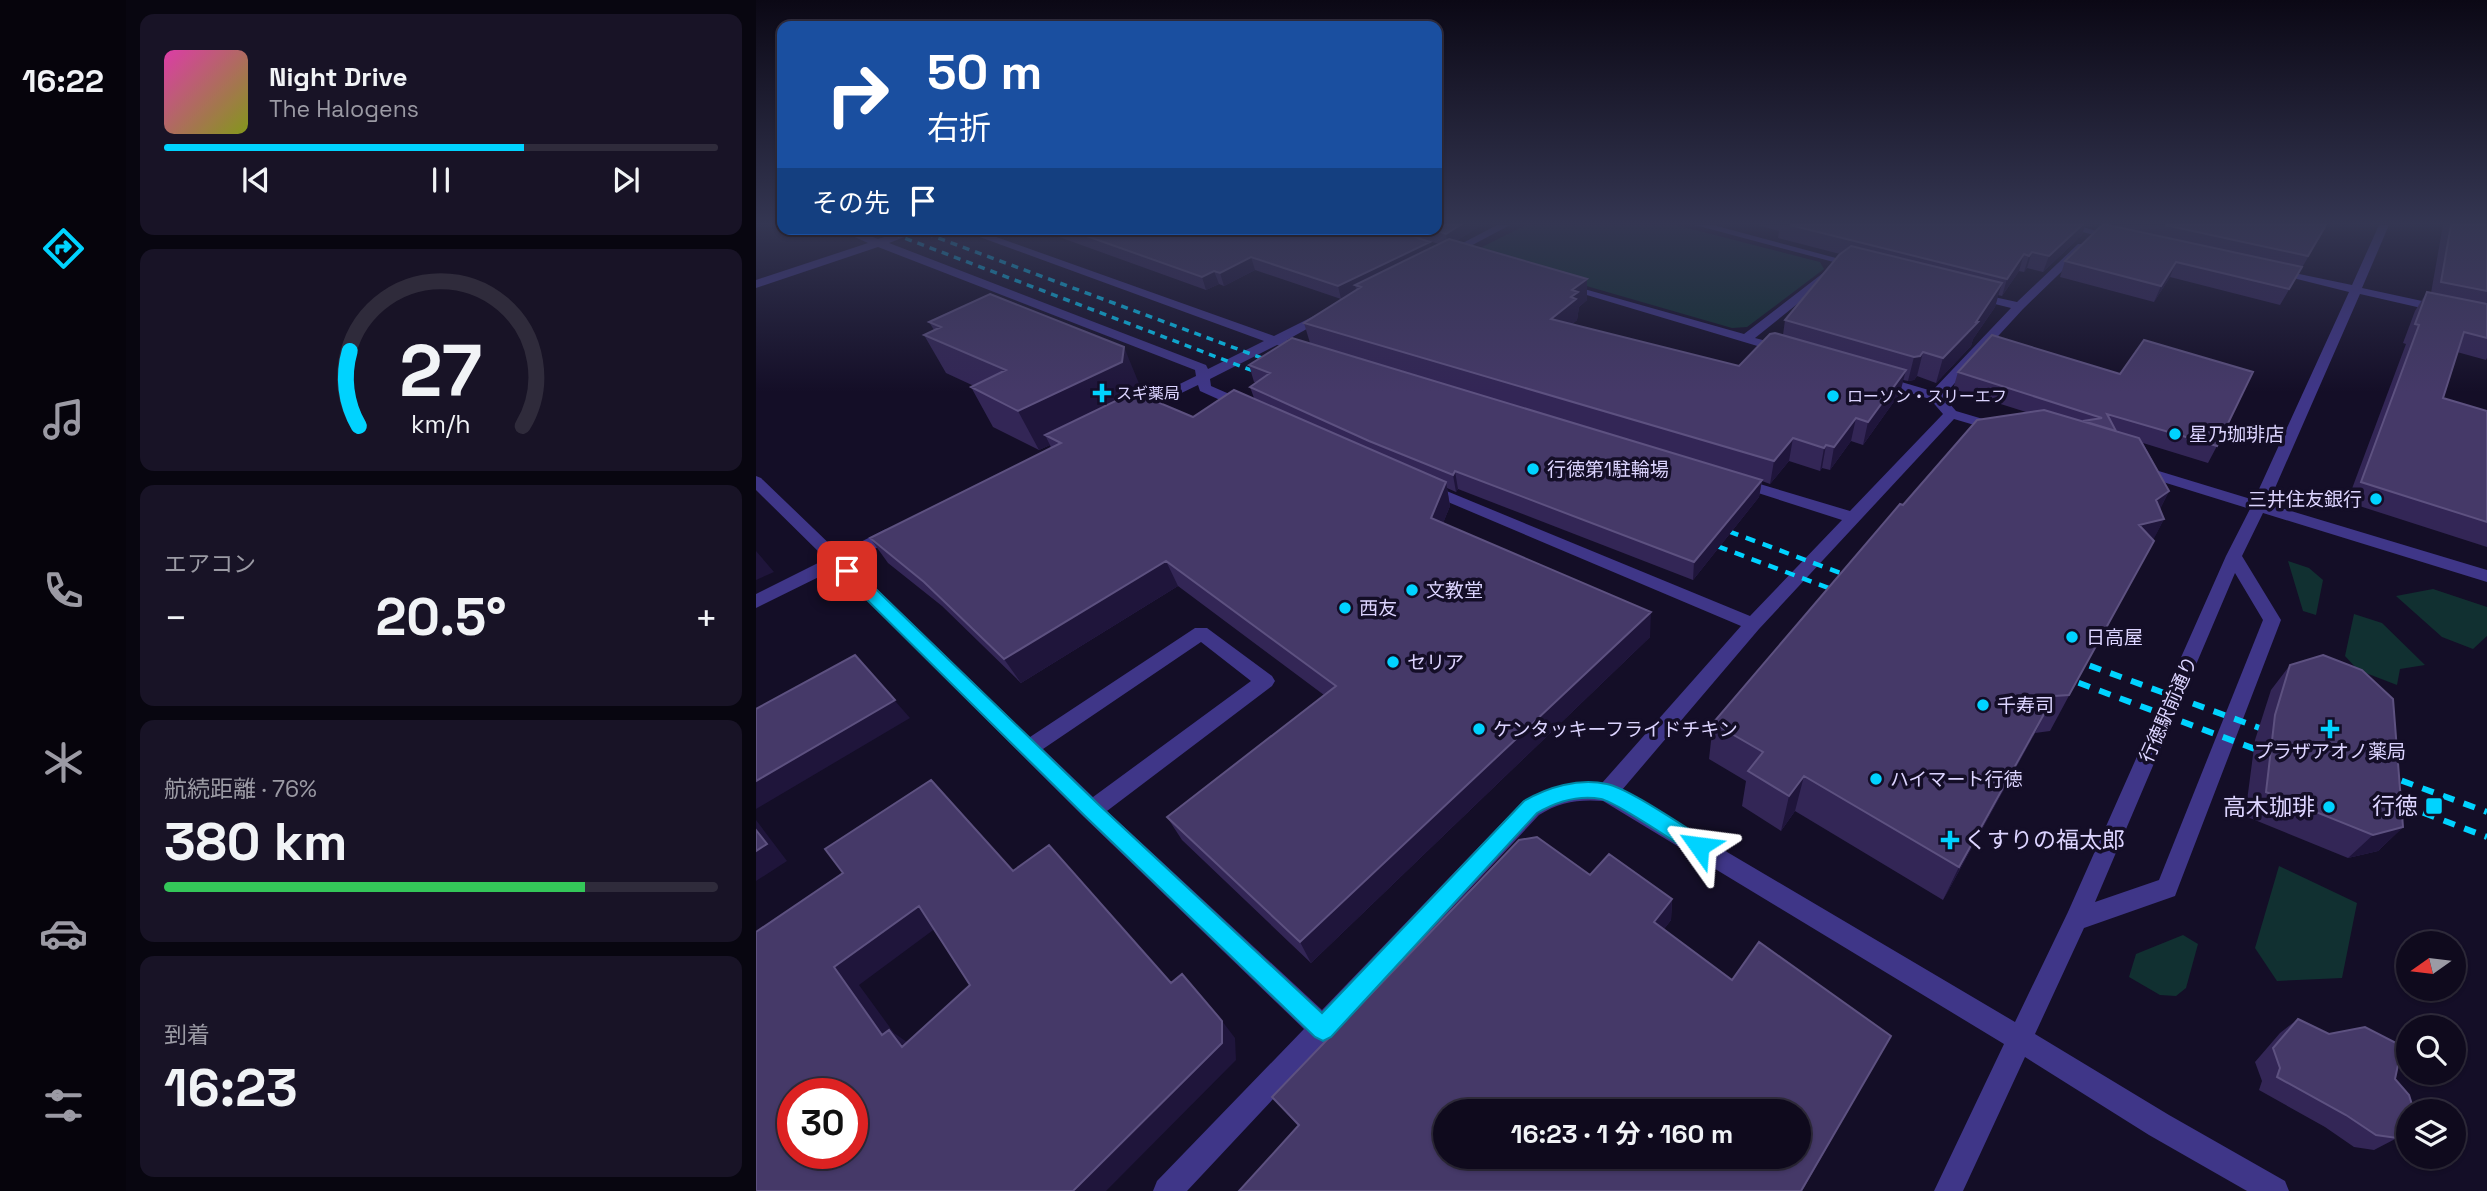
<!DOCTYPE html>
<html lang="ja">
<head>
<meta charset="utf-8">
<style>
	:root { --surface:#0f0a1d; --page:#181326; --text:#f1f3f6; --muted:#9b9aa4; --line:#2f2b3b; --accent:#00d3ff }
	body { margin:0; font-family:"Space Grotesk","Noto Sans JP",sans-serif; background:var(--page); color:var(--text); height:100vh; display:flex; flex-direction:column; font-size:26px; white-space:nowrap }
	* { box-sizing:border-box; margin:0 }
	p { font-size:23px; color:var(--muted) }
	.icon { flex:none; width:38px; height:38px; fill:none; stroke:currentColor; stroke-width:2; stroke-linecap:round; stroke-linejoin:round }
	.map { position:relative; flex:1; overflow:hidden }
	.sheet { display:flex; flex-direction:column; gap:14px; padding:14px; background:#080610; width:630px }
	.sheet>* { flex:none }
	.top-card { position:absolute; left:21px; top:21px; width:665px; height:214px; border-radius:14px; box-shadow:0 2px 5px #0004,0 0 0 2px var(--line); background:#1a4fa0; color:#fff; overflow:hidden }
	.needle { width:46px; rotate:256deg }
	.controls { position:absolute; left:1640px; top:931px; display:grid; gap:14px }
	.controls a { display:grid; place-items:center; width:70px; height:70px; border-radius:50%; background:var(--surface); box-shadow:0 2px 5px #0004,0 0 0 2px var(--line); font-size:35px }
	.speed { position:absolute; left:21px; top:1078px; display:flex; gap:14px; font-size:35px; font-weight:700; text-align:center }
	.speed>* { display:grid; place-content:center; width:91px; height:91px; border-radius:50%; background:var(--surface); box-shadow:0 2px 5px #0004,0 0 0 2px var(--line); line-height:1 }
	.speed .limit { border:10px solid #d22; background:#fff; color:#111 }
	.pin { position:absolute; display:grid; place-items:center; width:60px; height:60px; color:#fff; margin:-30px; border-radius:14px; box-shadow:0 4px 10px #0006 }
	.me { position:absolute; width:77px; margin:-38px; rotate:301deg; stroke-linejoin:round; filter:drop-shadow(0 0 5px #0008) }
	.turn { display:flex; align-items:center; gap:24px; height:147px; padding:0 35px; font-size:32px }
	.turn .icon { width:91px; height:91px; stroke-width:2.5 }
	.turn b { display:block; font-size:49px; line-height:60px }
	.then { display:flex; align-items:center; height:66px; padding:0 35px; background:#0003; gap:14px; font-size:26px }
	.big { font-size:52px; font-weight:700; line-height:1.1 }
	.sheet .tile { flex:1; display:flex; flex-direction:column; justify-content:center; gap:10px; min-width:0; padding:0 24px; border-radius:14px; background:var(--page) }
	.sheet .dial { align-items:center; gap:0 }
	.dial svg { height:182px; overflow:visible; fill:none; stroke:var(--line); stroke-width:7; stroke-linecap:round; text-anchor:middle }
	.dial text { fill:var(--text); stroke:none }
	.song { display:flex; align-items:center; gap:21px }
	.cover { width:84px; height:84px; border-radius:10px; background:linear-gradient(135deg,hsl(320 70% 55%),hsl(70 70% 35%)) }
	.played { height:7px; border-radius:4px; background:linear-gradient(90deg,var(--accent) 65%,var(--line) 65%) }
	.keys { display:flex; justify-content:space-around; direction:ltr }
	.heat { display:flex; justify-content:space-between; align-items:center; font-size:38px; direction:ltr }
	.charge { height:10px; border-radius:5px; background:linear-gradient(90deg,#34c759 76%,var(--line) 0) }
	.trip { position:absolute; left:677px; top:1099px; width:378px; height:70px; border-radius:35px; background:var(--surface); box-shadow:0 2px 5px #0004,0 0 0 2px var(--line); font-weight:700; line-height:70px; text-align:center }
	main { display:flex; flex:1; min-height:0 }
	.tab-bar { display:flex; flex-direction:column; width:126px; justify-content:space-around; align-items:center; background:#06040c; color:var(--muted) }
	.tab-bar .icon { width:49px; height:49px }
	.tab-bar .on { color:var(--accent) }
	.tab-bar b { font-size:32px; color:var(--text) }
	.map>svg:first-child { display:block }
	.green { fill:#113031 }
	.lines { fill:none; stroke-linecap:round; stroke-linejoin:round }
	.minor { fill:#3f3688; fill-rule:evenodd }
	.rail-far2 { stroke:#00d3ff; stroke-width:3.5; stroke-dasharray:7 6; stroke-linecap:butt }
	.rail-far1 { stroke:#00d3ff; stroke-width:4.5; stroke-dasharray:10 8; stroke-linecap:butt }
	.rail { stroke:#00d3ff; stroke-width:6; stroke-dasharray:12 10; stroke-linecap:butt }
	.wall { fill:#332656; fill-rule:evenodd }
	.shaded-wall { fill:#1f153b }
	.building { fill:#453968; stroke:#5d5180; stroke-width:2; fill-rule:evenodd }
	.route { fill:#00d3ff; stroke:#0089a6; stroke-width:2 }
	.poi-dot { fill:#00d3ff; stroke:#140e27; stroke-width:2.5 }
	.labels { text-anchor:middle; stroke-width:7; stroke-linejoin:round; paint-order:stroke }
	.far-poi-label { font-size:16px; fill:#dcd4ff; stroke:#140e27; text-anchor:start }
	.poi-label { font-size:19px; fill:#dcd4ff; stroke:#140e27; text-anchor:start }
	.street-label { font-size:19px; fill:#dcd4ff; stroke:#140e27 }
	.near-poi-label { font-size:23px; fill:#dcd4ff; stroke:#140e27; text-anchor:end }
</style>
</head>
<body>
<main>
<nav class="tab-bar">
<b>16:22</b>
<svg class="icon on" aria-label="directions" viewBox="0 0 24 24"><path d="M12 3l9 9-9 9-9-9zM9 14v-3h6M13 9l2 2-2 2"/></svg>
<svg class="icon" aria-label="music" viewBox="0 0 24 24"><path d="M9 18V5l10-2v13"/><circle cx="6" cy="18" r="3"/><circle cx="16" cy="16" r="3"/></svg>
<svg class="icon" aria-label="phone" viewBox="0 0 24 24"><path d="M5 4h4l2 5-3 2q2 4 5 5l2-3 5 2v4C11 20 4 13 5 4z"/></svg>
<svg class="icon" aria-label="climate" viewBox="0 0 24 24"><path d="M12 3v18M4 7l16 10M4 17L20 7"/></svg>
<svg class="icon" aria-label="car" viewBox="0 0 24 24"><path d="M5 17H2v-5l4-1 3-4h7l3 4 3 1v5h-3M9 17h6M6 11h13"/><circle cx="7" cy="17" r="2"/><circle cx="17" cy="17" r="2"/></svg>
<svg class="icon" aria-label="filters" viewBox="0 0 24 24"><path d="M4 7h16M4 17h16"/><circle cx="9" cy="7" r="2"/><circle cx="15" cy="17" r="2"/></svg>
</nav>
<section class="sheet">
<div class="tile">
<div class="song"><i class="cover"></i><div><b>Night Drive</b><p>The Halogens</p></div></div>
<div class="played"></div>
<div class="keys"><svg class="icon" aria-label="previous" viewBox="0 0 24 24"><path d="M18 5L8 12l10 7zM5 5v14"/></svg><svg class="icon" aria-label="pause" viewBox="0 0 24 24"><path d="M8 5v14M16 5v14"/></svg><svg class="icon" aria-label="next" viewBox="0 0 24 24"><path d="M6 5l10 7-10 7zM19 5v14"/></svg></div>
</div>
<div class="tile dial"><svg viewBox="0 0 100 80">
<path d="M14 69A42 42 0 1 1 86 69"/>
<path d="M14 69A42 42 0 0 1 10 36" stroke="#00d3ff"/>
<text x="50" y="56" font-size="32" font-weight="700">27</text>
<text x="50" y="72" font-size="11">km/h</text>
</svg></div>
<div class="tile"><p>エアコン</p>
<div class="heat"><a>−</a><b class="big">20.5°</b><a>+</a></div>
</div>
<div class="tile"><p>航続距離 · 76%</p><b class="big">380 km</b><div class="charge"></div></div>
<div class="tile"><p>到着</p><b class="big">16:23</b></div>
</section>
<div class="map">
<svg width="1731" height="1191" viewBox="0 0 1731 1191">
	<rect width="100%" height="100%" fill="#140e27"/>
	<path class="green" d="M770 225H920L1064 262 1068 269 991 327 976 328 723 255 722 249Z
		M1532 561 1553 568 1567 580 1560 615 1547 611Z
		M1677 589 1731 607V636L1717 649 1686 637 1640 596Z
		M1598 614 1626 623 1669 665 1644 669 1641 685 1602 670 1589 656Z
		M1523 866 1601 903 1586 978 1521 981 1499 948Z
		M1427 935 1442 944 1430 988 1420 996 1404 995 1373 977 1380 954Z"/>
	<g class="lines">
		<path class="minor" d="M741 225H754L694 257 684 255Z
			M939 225H957L1106 265 1100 268Z
			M1299 225H1319L1367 238 1362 241Z
			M1623 225H1633L1606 288 1731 315V323L1604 294 1512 504 1731 570V582L1507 513 1486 556 1525 620 1422 888 1419 896 1328 928 1279 1034 1413 1115 1529 1181 1533 1191H1491L1393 1135 1269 1057 1207 1191H1178L1248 1044 847 801C823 799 803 802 783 815L431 1191H397L401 1181 548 1029 328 817 79 569 0 608V594L70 559 0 490V476L5 478 83 553 130 529H142L144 533 142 537 93 562 274 737 439 628H451L516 676 519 681 516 686 351 811 566 1010 767 801 812 784 846 783 985 626 666 491 663 488 666 485H676L994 616 1086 520 977 485 974 482 977 479H987L1094 511 1187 414 1174 399 1120 383V377L1125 376 1176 391 1255 308 1215 298V292L1261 302 1322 244H1330V248L1267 309 1187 396 1200 411 1247 425 1249 428 1247 431 1242 432 1198 419 1003 629 866 790 1259 1022 1312 912 1470 556 1494 509 1378 473 1375 470 1383 465 1498 500 1593 292 1513 272 1519 269 1596 285ZM1479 573 1507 620 1403 880 1339 902ZM445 642 495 681 337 797 287 749Z
			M81 229H96L122 239 153 229H169L133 243 450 365 452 369 508 341 202 229H218L518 336 564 313 574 316 531 340 556 346V352L521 345 454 379 455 386 494 403V409H484L444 391 442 385 380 415 373 411 375 408 440 376 439 370 122 247 0 288V280L112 243Z
			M1071 270 1081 272 999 338 1033 347 1034 350 1028 354 804 287 814 285 988 334Z"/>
		<path class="rail-far2" d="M125 229 513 377
			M158 229 522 364"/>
		<path class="rail-far1" d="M956 525 1103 580
			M945 540 1083 592"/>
		<path class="rail" d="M1078 590 1089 594
			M1313 658 1520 734
			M1302 675 1515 755
			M1625 773 1731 812
			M1626 797 1731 837"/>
	</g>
	<path class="wall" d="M681 225H726L700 241 831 300 823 307 821 320 816 324 983 366 1027 335 1029 320 1084 254 1022 238 1023 231 1001 225H1337L1335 226H1329L1326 235 1287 272 1271 268 1268 272 1263 271 1246 296 1242 295 1239 307 1217 339 1215 346 1180 383 1161 376 1158 380 1152 381 1147 380 1144 393 1107 445 1095 441 1074 470 1066 468 1064 471 1033 461 1014 484 1006 481 1003 497 937 580 702 489 700 492 691 488 694 506 687 523 894 637 555 963 426 840 411 817 568 695 422 586 265 683 186 606 132 563 114 538 295 448 294 445 283 450 237 427 215 387 218 386 190 373 168 335 178 330 173 322 384 386 383 394 437 417 498 398 494 387 500 383 498 382 493 365 554 343 548 323 585 299 499 270 468 286 463 284 450 290 281 229H681ZM649 234 683 244 675 248Z
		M1346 225H1571L1524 305 1414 277 1398 302 1304 277 1309 261Z
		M1687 225H1731V358L1730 360 1701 352 1687 398 1731 411V547L1591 502 1650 344 1647 343 1659 311 1671 292 1675 293Z
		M1236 335 1461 446 1452 463 1387 443 1413 491 1404 509 1408 519 1294 731 1279 733 1187 900 1039 811 1025 831 986 806 990 781 953 759 957 723 1147 505 1270 412 1197 389 1202 372Z
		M1534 665 1647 827 1622 851 1592 858 1489 816 1499 740 1515 690Z
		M834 875 916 899 915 920 908 929 976 980 1135 1036 1046 1191H483L542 1126 516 1097Z
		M1542 1019 1639 1079 1641 1138 1618 1150 1598 1147 1569 1127 1503 1090 1506 1081 1499 1062 1524 1033Z"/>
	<path class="shaded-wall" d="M704 225H726L692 246 690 234Z
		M1326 225H1329L1326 235 1287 272 1293 256Z
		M674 242 676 254 599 285 601 292 585 299 582 286Z
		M1276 252 1271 268 1268 272 1273 256Z
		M1268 254 1263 271 1246 296 1251 279Z
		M495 257 499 270 468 286 464 273Z
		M1420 262 1414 277 1398 302 1405 286Z
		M458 271 463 284 450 290 446 277Z
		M831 279V300L823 307 821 320 796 340 795 319 816 290Z
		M1246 283 1239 307 1217 339 1215 346 1180 383 1187 358 1220 322Z
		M368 347 384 386 382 401 289 435 294 445 283 450 262 411Z
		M1167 352 1161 376 1158 380 1152 381 1158 357Z
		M1150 370 1144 393 1107 445 1112 422Z
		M1100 418 1095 441 1074 470 1078 447Z
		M1037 438 1033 461 1014 484 1018 461Z
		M1070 445 1066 468 1064 471 1068 448Z
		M699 471 702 489 700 492 697 475Z
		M1006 480 1003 497 937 580 938 562Z
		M690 482 694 506 679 543 675 518Z
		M1413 491 1398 521 1408 519 1389 556 1383 525 1400 500Z
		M0 551 18 572 0 580Z
		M410 561 422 586 265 683 248 659Z
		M895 612 894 637 555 963 544 942Z
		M99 655 154 718 0 809V781Z
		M1298 696 1279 733 1187 900 1203 867Z
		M1048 776 1039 811 1025 831 1033 796Z
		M0 820 31 861 0 881Z
		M1647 827 1622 851 1592 858 1617 835Z
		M916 899 915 920 897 943 898 922Z
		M163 906 184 925 103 985 138 1033 158 1047 170 1063 126 1035 78 967Z
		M466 1021 479 1038 480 1060 350 1191H317Z
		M1135 1036 1046 1191H1045Z"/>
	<path class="building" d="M681 225H704L690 234 675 229H681Z
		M1034 225H1326L1293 256 1276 252 1273 256 1268 254 1251 279Z
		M1346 225H1352L1546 267 1533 289 1420 262 1405 286 1309 261Z
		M1409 225H1570L1552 256Z
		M1695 225H1731V291L1685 282Z
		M311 229H635L674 242 582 286 495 257 464 273 458 271 446 277Z
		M693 239 831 279 816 290 822 292 815 297 820 299 795 319 983 366 1014 334 1019 333 1150 370 1112 422 1100 418 1078 447 1070 445 1068 448 1037 438 1018 461 548 323 605 287 599 285Z
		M1095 246 1246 283 1220 322H1222L1187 358 1167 352 1164 356 1158 357 1029 320 1083 255Z
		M1671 292 1731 304V338L1708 332 1687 398 1731 411V522L1605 482 1663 325 1659 324Z
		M234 294 368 347 366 362 262 411 215 387 250 370 168 335 185 327 173 322Z
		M1236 335 1364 374 1388 340 1497 372 1461 446 1351 414 1360 431 1327 421 1346 418 1202 372Z
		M536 338 1006 480 938 562 699 471 697 475 613 441 494 387 514 373 493 365Z
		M478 390 690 482 675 518 895 612 544 942 411 817 580 686 410 561 248 659 168 582 114 538 305 443 289 435 378 392 437 417Z
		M1288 410 1383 438 1413 491 1400 500 1408 519 1383 525 1398 541 1313 695 1298 696 1203 867 1048 776 1033 796 992 771 1007 752 957 723 1144 504 1147 505 1221 420Z
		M99 655 139 700 0 781V709Z
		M1567 655 1606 670 1637 699 1647 827 1617 835 1510 792 1519 715 1534 665Z
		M175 780 257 871 293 845 415 983 426 974 466 1021V1043L317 1191H0V932L87 873 69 849ZM163 906 214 985 146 1047 133 1030 126 1035 78 967ZM37 1094H96V1153H37Z
		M0 830 11 844 0 851Z
		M781 837 834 875 853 854 916 899 898 922 976 980 1003 942 1135 1036 1045 1191H483L543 1125 516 1097 763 840ZM690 1111H1043V1157H690Z
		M1542 1019 1573 1034 1609 1027 1646 1046 1639 1079 1653 1095 1658 1111H1652V1131L1641 1138 1620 1135 1590 1115 1521 1077 1524 1068 1517 1048Z"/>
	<linearGradient id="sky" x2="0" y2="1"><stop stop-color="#0b0815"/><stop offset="0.57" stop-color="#343652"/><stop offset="1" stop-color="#343652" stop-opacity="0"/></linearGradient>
	<rect width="1731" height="392" fill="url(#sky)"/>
	<path class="route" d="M91 566 97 567 342 804 566 1013 768 801C792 787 822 778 851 784 872 788 928 827 950 840L953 846 950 853 943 855 936 853C917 841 862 803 845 799 823 795 800 802 781 813L575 1037 567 1041 559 1037 329 816 86 575 84 571 86 567Z"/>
	<g class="poi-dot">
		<path d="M342.5 382.5h7v7h7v7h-7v7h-7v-7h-7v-7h7z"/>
		<circle cx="1077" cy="396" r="7"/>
		<circle cx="1419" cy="434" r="7"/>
		<circle cx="777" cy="469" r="7"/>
		<circle cx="1620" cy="499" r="7"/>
		<circle cx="656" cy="590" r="7"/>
		<circle cx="589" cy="608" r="7"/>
		<circle cx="1316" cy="637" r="7"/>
		<circle cx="637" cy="662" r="7"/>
		<circle cx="1227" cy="705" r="7"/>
		<circle cx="723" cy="729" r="7"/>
		<path d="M1570.5 718.5h7v7h7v7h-7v7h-7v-7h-7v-7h7z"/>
		<circle cx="1120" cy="779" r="7"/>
		<rect x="1669" y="797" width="18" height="18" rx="3.5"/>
		<circle cx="1573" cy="807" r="7"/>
		<path d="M1190.5 829.5h7v7h7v7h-7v7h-7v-7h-7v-7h7z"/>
	</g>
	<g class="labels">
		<g class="far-poi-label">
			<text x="360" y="399">スギ薬局</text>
			<text x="1091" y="402">ローソン・スリーエフ</text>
		</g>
		<g class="poi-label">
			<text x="1433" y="441">星乃珈琲店</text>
			<text x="791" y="476">行徳第1駐輪場</text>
			<text x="1606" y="506" text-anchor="end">三井住友銀行</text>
			<text x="670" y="597">文教堂</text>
			<text x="603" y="615">西友</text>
			<text x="1330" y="644">日高屋</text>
			<text x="651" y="669">セリア</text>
			<text x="1241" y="712">千寿司</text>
			<text x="737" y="736">ケンタッキーフライドチキン</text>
			<text x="1574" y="758" text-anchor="middle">プラザアオノ薬局</text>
			<text x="1134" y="786">ハイマート行徳</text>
		</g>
		<g class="street-label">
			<text transform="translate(1412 709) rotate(-66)" y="7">行徳駅前通り</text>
		</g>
		<g class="near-poi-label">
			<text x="1662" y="814">行徳</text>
			<text x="1559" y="815">高木珈琲</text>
			<text x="1208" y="848" text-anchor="start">くすりの福太郎</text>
		</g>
	</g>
</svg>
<div class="controls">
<a><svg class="needle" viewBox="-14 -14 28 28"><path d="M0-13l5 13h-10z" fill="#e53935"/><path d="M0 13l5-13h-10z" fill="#9b9aa4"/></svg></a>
<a><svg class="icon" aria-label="search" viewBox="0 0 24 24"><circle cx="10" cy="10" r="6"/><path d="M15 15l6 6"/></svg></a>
<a><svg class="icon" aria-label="layers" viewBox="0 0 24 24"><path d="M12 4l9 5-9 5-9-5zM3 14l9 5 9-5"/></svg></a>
</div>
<div class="speed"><div class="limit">30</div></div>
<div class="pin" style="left:91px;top:571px;background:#d93025"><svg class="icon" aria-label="arrive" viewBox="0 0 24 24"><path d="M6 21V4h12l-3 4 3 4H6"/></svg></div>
<svg class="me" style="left:943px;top:846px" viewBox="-20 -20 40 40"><path d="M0-17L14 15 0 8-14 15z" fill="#00d3ff" stroke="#fff" stroke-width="4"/></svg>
<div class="trip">16:23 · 1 分 · 160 m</div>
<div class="top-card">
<div class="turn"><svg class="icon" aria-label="right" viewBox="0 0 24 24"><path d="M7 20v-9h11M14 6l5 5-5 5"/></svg><div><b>50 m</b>右折</div></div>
<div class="then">その先<svg class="icon" aria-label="arrive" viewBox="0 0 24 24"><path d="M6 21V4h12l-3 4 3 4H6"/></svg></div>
</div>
</div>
</main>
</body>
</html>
